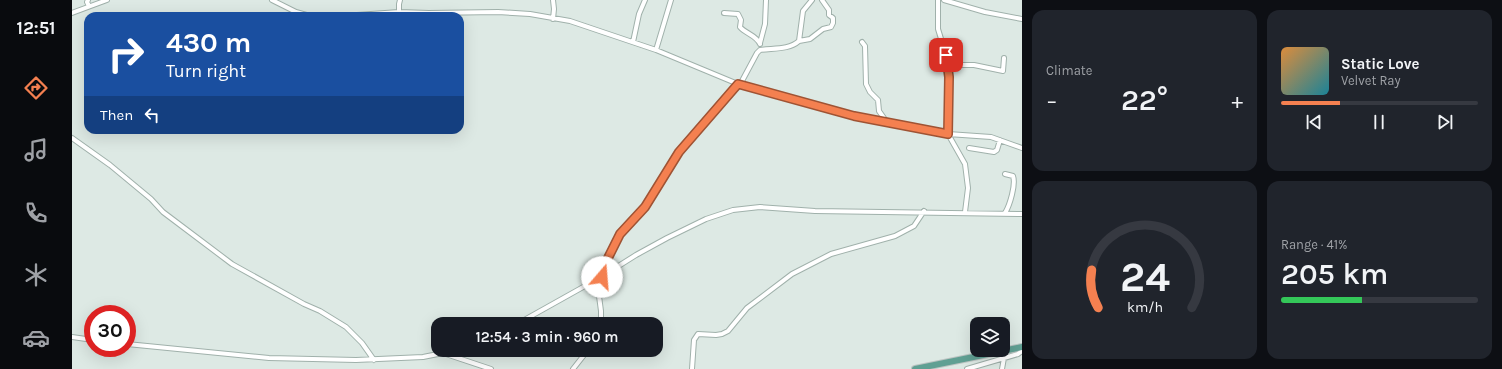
<!DOCTYPE html>
<html lang="en">
<head>
<meta charset="utf-8">
<style>
	:root { --surface:#171b24; --page:#20242c; --text:#f1f3f6; --muted:#9ea1a6; --line:#363941; --accent:#f48050 }
	body { margin:0; font-family:Karla,sans-serif; background:var(--page); color:var(--text); height:100vh; display:flex; flex-direction:column; font-size:15px; white-space:nowrap }
	* { box-sizing:border-box; margin:0 }
	p { font-size:13px; color:var(--muted) }
	.icon { flex:none; width:22px; height:22px; fill:none; stroke:currentColor; stroke-width:2; stroke-linecap:round; stroke-linejoin:round }
	.map { position:relative; flex:1; overflow:hidden }
	.side { display:flex; flex-direction:column; gap:10px; padding:10px; background:#0d0f14; width:480px }
	.side>* { flex:none }
	.banner { position:absolute; left:12px; top:12px; width:380px; height:122px; border-radius:12px; box-shadow:0 4px 16px #0002; background:#1a4fa0; color:#fff; overflow:hidden }
	.tools { position:absolute; left:898px; top:317px; display:grid; gap:8px }
	.tools a { display:grid; place-items:center; width:40px; height:40px; border-radius:8px; background:var(--surface); box-shadow:0 4px 16px #0002; font-size:20px }
	.speed { position:absolute; left:12px; top:305px; display:flex; gap:8px; font-size:20px; font-weight:700; text-align:center }
	.speed>* { display:grid; place-content:center; width:52px; height:52px; border-radius:50%; background:var(--surface); box-shadow:0 4px 16px #0002; line-height:1 }
	.speed .limit { border:6px solid #d22; background:#fff; color:#111 }
	.pin { position:absolute; display:grid; place-items:center; width:34px; height:34px; color:#fff; margin:-17px; border-radius:8px; box-shadow:0 2px 6px #0006 }
	.me { position:absolute; width:44px; margin:-22px; rotate:18deg; stroke-linejoin:round; filter:drop-shadow(0 0 3px #0008) }
	.turn { display:flex; align-items:center; gap:14px; height:84px; padding:0 16px; font-size:18px }
	.turn .icon { width:52px; height:52px; stroke-width:2.5 }
	.turn b { display:block; font-size:28px; line-height:34px }
	.then { display:flex; align-items:center; height:38px; padding:0 16px; background:#0003; gap:8px; font-size:15px }
	.big { font-size:30px; font-weight:600; line-height:1.1 }
	.side .widget { flex:1; display:flex; flex-direction:column; justify-content:center; gap:6px; min-width:0; padding:0 14px; border-radius:12px; background:var(--page) }
	.side .dial { align-items:center; gap:0 }
	.dial svg { height:104px; overflow:visible; fill:none; stroke:var(--line); stroke-width:7; stroke-linecap:round; text-anchor:middle }
	.dial text { fill:var(--text); stroke:none }
	.song { display:flex; align-items:center; gap:12px }
	.cover { width:48px; height:48px; border-radius:6px; background:linear-gradient(135deg,hsl(30 70% 55%),hsl(190 70% 35%)) }
	.played { height:4px; border-radius:2px; background:linear-gradient(90deg,var(--accent) 30%,var(--line) 30%) }
	.keys { display:flex; justify-content:space-around; direction:ltr }
	.heat { display:flex; justify-content:space-between; align-items:center; font-size:22px; direction:ltr }
	.charge { height:6px; border-radius:3px; background:linear-gradient(90deg,#34c759 41%,var(--line) 0) }
	.side .tiles { flex:1; display:grid; gap:10px; grid-template-columns:repeat(2,1fr) }
	.trip { position:absolute; left:359px; top:317px; width:232px; height:40px; border-radius:12px; background:var(--surface); box-shadow:0 4px 16px #0002; font-weight:600; line-height:40px; text-align:center }
	main { display:flex; flex:1; min-height:0 }
	.dock { display:flex; flex-direction:column; width:72px; justify-content:space-around; align-items:center; background:#090b0e; color:var(--muted) }
	.dock .icon { width:28px; height:28px }
	.dock .active { color:var(--accent) }
	.dock b { font-size:18px; color:var(--text) }
	.map>svg:first-child { display:block }
	.lines { fill:none; stroke-linecap:round; stroke-linejoin:round }
	.minor-casing { stroke:#a0b1ab; stroke-width:6 }
	.primary-casing { stroke:#bcc4c2; stroke-width:8 }
	.minor { stroke:#fff; stroke-width:4 }
	.primary { stroke:#60a093; stroke-width:6 }
	.route-casing { stroke:#9f5334; stroke-width:10 }
	.route { stroke:#f48050; stroke-width:7 }
</style>
</head>
<body>
<main>
<nav class="dock">
<b>12:51</b>
<svg class="icon active" aria-label="directions" viewBox="0 0 24 24"><path d="M12 3l9 9-9 9-9-9zM9 14v-3h6M13 9l2 2-2 2"/></svg>
<svg class="icon" aria-label="music" viewBox="0 0 24 24"><path d="M9 18V5l10-2v13"/><circle cx="6" cy="18" r="3"/><circle cx="16" cy="16" r="3"/></svg>
<svg class="icon" aria-label="phone" viewBox="0 0 24 24"><path d="M5 4h4l2 5-3 2q2 4 5 5l2-3 5 2v4C11 20 4 13 5 4z"/></svg>
<svg class="icon" aria-label="climate" viewBox="0 0 24 24"><path d="M12 3v18M4 7l16 10M4 17L20 7"/></svg>
<svg class="icon" aria-label="car" viewBox="0 0 24 24"><path d="M5 17H2v-5l4-1 3-4h7l3 4 3 1v5h-3M9 17h6M6 11h13"/><circle cx="7" cy="17" r="2"/><circle cx="17" cy="17" r="2"/></svg>
</nav>
<div class="map">
<svg width="950" height="369" viewBox="0 0 950 369">
	<rect width="100%" height="100%" fill="#dde9e4"/>
	<g class="lines">
		<g class="minor-casing">
			<path id="minor" d="M16 0 15 2 17 6
				M200 0 224 12 238 16
				M866 0V29L874 55 877 77 876 134 893 164 896 188 893 212
				M872 0 913 12 950 19
				M0 13 35 0
				M652 13 666 14 669 20 668 27C674 34 684 35 688 44
				M271 16 327 12 357 13 426 12 458 14 498 21 584 50 666 84 755 109 782 116 876 134 919 137 950 148
				M327 16V4L328 0
				M481 19 482 9 481 0
				M727 41 738 39 751 29 759 27 761 23V18L757 15V10L750 0
				M561 42 567 14 573 0
				M790 42 793 46 794 84 798 92 806 100 807 111 814 121
				M688 43 693 24 694 0
				M584 50 599 0
				M876 67 889 65H902L931 71 932 58
				M0 138 38 165 79 199 91 212 160 264 232 304 248 311 274 327 290 343 302 360
				M897 148 922 152 925 150 928 140
				M933 213C938 205 944 184 941 176L933 174
				M445 324 529 277 564 255 595 238 634 219 661 210 688 207 743 211 950 214
				M529 324V311L527 296 528 281 536 258 544 240 573 207 607 152 670 81 685 53 688 50C701 48 717 50 727 41L731 11 740 0
				M0 337 21 340
				M55 344 197 358 284 360 351 357 386 350
				M374 354 419 369
				M501 369 516 350
				M620 369 622 340 626 334 644 335 650 334 656 331 675 308 720 274 759 254 823 236 842 226 852 211
				M895 369 946 354 950 351
				M930 369 932 358"/>
		</g>
		<g class="primary-casing">
			<path id="primary" d="M843 369 950 347"/>
		</g>
		<use href="#minor" class="minor"/>
		<use href="#primary" class="primary"/>
	</g>
	<g class="lines">
		<g class="route-casing">
			<path id="route" d="M530 277 536 258 548 234 573 207 607 152 666 84 782 116 876 134 877 77 874 55"/>
		</g>
		<use href="#route" class="route"/>
	</g>
</svg>
<div class="tools">
<a><svg class="icon" aria-label="layers" viewBox="0 0 24 24"><path d="M12 4l9 5-9 5-9-5zM3 14l9 5 9-5"/></svg></a>
</div>
<div class="speed"><div class="limit">30</div></div>
<div class="pin" style="left:874px;top:55px;background:#d93025"><svg class="icon" aria-label="arrive" viewBox="0 0 24 24"><path d="M6 21V4h12l-3 4 3 4H6"/></svg></div>
<svg class="me" style="left:530px;top:277px" viewBox="-20 -20 40 40"><circle r="19" fill="#fff"/><path d="M0-13L10 11 0 6-10 11z" fill="#f48050"/></svg>
<div class="trip">12:54 · 3 min · 960 m</div>
<div class="banner">
<div class="turn"><svg class="icon" aria-label="right" viewBox="0 0 24 24"><path d="M7 20v-9h11M14 6l5 5-5 5"/></svg><div><b>430 m</b>Turn right</div></div>
<div class="then">Then<svg class="icon" aria-label="left" viewBox="0 0 24 24"><path d="M17 20v-9H6M10 6l-5 5 5 5"/></svg></div>
</div>
</div>
<section class="side">
<div class="tiles">
<div class="widget"><p>Climate</p>
<div class="heat"><a>−</a><b class="big">22°</b><a>+</a></div>
</div>
<div class="widget">
<div class="song"><i class="cover"></i><div><b>Static Love</b><p>Velvet Ray</p></div></div>
<div class="played"></div>
<div class="keys"><svg class="icon" aria-label="previous" viewBox="0 0 24 24"><path d="M18 5L8 12l10 7zM5 5v14"/></svg><svg class="icon" aria-label="pause" viewBox="0 0 24 24"><path d="M8 5v14M16 5v14"/></svg><svg class="icon" aria-label="next" viewBox="0 0 24 24"><path d="M6 5l10 7-10 7zM19 5v14"/></svg></div>
</div>
<div class="widget dial"><svg viewBox="0 0 100 80">
<path d="M14 69A42 42 0 1 1 86 69"/>
<path d="M14 69A42 42 0 0 1 9 40" stroke="#f48050"/>
<text x="50" y="56" font-size="32" font-weight="700">24</text>
<text x="50" y="72" font-size="11">km/h</text>
</svg></div>
<div class="widget"><p>Range · 41%</p><b class="big">205 km</b><div class="charge"></div></div>
</div>
</section>
</main>
</body>
</html>
